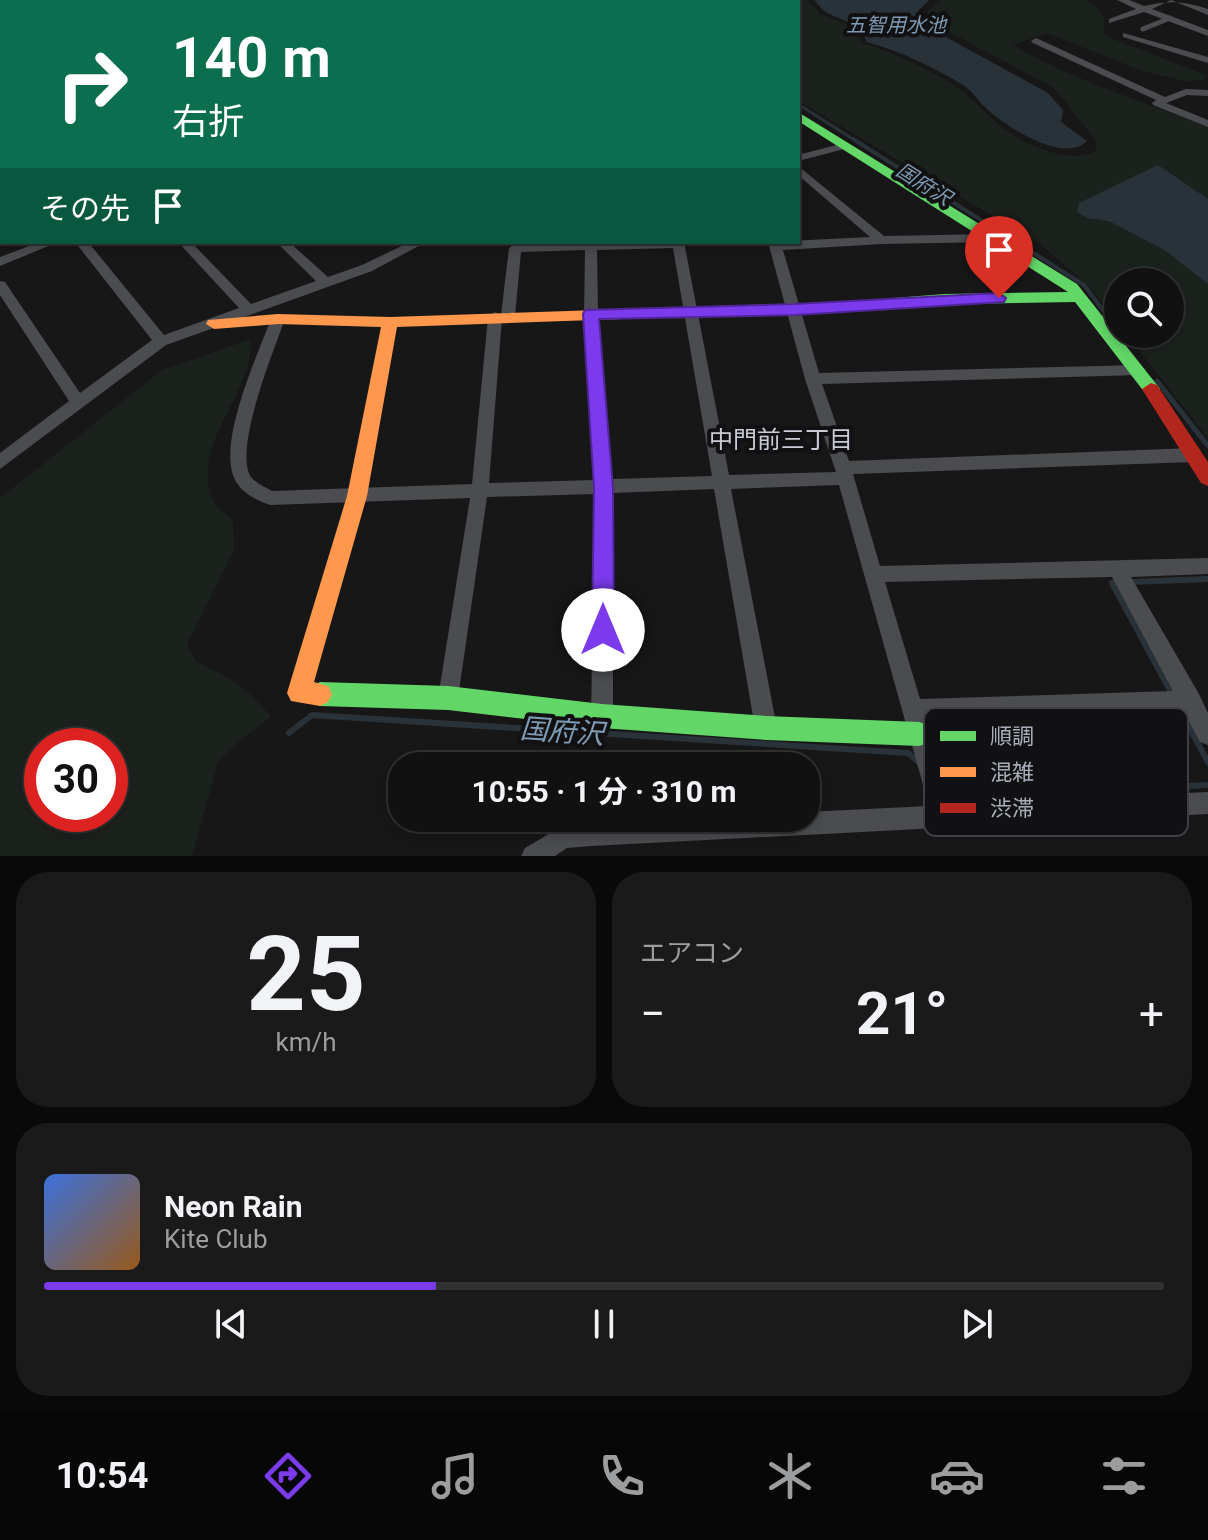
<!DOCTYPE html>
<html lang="ja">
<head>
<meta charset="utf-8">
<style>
	:root { --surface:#111; --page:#1a1a1a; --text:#f1f3f6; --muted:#9c9d9f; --line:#303131; --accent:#7c3aed }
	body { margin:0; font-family:Roboto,"Noto Sans JP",sans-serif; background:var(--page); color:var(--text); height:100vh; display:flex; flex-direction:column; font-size:30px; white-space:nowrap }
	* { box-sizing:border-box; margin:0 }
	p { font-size:26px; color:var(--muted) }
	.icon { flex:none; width:44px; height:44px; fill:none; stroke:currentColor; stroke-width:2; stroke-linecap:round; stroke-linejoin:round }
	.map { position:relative; height:856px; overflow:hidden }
	.details { display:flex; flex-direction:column; gap:16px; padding:16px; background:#090909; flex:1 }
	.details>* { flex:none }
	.banner { position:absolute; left:0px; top:0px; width:800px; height:244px; box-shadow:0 4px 12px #0003,0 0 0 2px var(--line); background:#0b6e4f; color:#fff; overflow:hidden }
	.tools { position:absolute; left:1104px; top:268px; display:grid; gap:16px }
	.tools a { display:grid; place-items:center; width:80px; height:80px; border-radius:50%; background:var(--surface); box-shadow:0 4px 12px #0003,0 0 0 2px var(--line); font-size:40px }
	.speed { position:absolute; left:24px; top:728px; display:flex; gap:16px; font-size:40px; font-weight:700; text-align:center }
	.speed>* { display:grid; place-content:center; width:104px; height:104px; border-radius:50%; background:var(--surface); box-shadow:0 4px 12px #0003,0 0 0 2px var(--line); line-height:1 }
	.speed .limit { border:12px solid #d22; background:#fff; color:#111 }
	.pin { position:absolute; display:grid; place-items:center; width:68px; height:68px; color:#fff; margin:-82px -34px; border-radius:50% 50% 50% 0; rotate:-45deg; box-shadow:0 0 8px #0007 }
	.pin .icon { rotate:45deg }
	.me { position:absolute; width:88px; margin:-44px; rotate:0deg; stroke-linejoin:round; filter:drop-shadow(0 0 6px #0008) }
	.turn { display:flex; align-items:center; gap:28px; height:168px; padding:0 40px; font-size:36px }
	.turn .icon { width:104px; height:104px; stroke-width:2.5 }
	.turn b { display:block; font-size:56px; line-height:68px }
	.then { display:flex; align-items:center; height:76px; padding:0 40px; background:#0003; gap:16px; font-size:30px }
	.big { font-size:60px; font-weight:700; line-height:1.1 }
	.details .tile { flex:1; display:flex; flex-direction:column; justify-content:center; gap:12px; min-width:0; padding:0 28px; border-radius:32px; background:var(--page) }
	.details .dial { align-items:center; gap:0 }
	.dial b { font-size:104px; line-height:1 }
	.song { display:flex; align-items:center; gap:24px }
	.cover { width:96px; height:96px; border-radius:12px; background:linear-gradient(135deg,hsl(220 70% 55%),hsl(30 70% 35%)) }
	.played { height:8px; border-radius:4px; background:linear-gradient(90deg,var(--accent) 35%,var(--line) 35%) }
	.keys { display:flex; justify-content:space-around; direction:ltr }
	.heat { display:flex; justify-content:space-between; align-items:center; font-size:44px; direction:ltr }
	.details .tiles { flex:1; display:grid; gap:16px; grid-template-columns:1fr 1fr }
	.tile:last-child { grid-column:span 2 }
	.trip { position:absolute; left:388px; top:752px; width:432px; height:80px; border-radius:32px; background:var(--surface); box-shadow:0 4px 12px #0003,0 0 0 2px var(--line); font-weight:700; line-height:80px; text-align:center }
	.menu { display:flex; height:128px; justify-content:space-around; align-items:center; background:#070707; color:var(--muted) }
	.menu .icon { width:56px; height:56px }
	.menu .selected { color:var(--accent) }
	.menu b { font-size:36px; color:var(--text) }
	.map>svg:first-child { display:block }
	.green { fill:#1b211c; fill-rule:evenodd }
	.water { fill:#2a3239 }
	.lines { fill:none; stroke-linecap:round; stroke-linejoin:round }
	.stream-far3 { stroke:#2a3239; stroke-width:3 }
	.stream-far2 { stroke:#2a3239; stroke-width:4 }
	.stream-far1 { stroke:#2a3239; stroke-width:5 }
	.stream { stroke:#2a3239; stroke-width:6 }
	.lane { stroke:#4b4c50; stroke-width:5 }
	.street { fill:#4b4c50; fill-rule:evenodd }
	.fast { fill:#63d668; fill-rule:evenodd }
	.slow { fill:#ff974d; fill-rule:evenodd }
	.jam { fill:#b3261e; fill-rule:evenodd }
	.rail { stroke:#4b4c4f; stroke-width:3; stroke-dasharray:6 5; stroke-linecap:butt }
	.route { fill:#7c3aed; stroke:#51269a; stroke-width:2 }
	.labels { text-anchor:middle; stroke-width:8; stroke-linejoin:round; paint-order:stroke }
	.far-water-label { font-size:20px; font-style:italic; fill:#7f9bb3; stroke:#111113 }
	.neighbourhood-label { font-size:24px; fill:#c9ccd4; stroke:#111113 }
	.near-water-label { font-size:28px; font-style:italic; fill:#7f9bb3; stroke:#111113 }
	.key { fill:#111113; stroke:#3e4045; stroke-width:2 }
	.key-label { font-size:22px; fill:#a8adb8 }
</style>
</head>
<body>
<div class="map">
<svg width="1208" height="856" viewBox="0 0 1208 856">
	<rect width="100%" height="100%" fill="#171717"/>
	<path class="green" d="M711 0H808L820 14 854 27 862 43C892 52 925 67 952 84 969 94 984 112 999 125 1020 143 1072 167 1096 150L1097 142 1054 88 934 24 928 16V11L939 0H1086L1098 9 1105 20 1103 33 1108 37 1201 73 1206 78 1203 80 1185 81 1142 71 1047 33 1013 45C1075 81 1142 101 1208 127V438L1126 334H1170V282H1118V323L1090 287 1039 243 798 101V2Z
		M251 339C254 396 191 439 212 498 214 506 227 515 233 521L234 550 187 644 196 662C230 676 248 689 271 717L244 737 218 762 192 856H0V498L162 370ZM110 746V814H42V746Z"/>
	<path class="water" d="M814 0H929L918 11 921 20 933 30 1048 93 1063 110 1061 122 1087 141C1064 164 1009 128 989 111 979 103 973 91 963 85 933 67 900 51 867 42L861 28 825 12Z
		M1158 165 1208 199V284L1166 251 1109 221 1087 218 1077 212 1079 203Z"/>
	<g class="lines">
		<path class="stream-far3" d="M798 104 856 141"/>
		<path class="stream-far2" d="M853 139 1084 285 1111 321"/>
		<path class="stream-far1" d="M1110 319 1118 330
			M1157 381 1208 446"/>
		<path class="stream" d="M1119 582 1112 583 1172 694
			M1129 582 1208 579
			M1178 707 1208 762
			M289 733 312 715 908 753 921 764
			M941 781 960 797 1208 785"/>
		<path class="lane" d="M1143 29 1170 18"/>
		<path class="street" d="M272 0H280V2H272Z
			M358 0H366V2H358Z
			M524 0H535L536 2H525Z
			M589 0H600L602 2H591Z
			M655 0H666L668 2H657Z
			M1117 0H1129L1144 6C1168 0 1185 1 1208 9V15L1171 0 1152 9 1208 30V36L1144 12 1109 23V19L1136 9Z
			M1123 33 1208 57V63L1123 37Z
			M1036 38 1165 97 1186 89 1208 90V96L1187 95 1166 103 1208 120V127L1153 105 1152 103 1156 100 1033 43 1031 41Z
			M0 125H2L0 132Z
			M844 143 848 144V148L798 161V155Z
			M798 166 884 236 992 234 998 238 992 242 881 244 783 250 819 373 1139 365 1146 370 1139 375 822 384 849 461 1193 448 1199 450 1201 455 1199 460 1193 462 853 474 880 566 1208 558V574L1131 577 1199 694 1208 713V745L1200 742 1184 712 926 720 951 804 1208 792V814L591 846 567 848 555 856H521L525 848 564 825 679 818H806V812L929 806 839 485 731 489 777 728 774 736 766 739 758 736 755 728 714 489 613 493V716L609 723 602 727 595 723 591 716 595 494 487 497 458 698 455 705 448 708 441 705 438 698 470 498 270 505C255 500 238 491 233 475 220 437 257 356 271 319L278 314 285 319C274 350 233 449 251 477 256 483 265 487 272 491L472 484 488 317 495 312 501 315 509 248 515 244 684 242 729 475 836 472 805 379 768 242 870 237 798 175ZM673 248 712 476 612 479 598 314 597 250ZM585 250 584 314 595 480 489 483 502 318 508 321 515 316 521 252ZM1112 577 1173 691 920 699 885 582Z
			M2 193V201L0 202V194Z
			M40 242H58L0 266V257Z
			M75 242H88L164 335 239 308 178 242H191L251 304 316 281 276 242H289L328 277 362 265 410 242H426L372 271 166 345 0 469V453L69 401 0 295V281L5 282 80 393 152 340Z"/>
		<path class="fast" d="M798 112 1077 284 1157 385 1160 389 1157 393H1145L1075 302 945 304 836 311 834 307 842 302 945 294 1068 292 798 121Z
			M320 682 448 686 602 704 766 716 919 722 928 725 931 734 928 743 919 746 766 740 602 728 448 710 320 706 312 702 308 694 312 686Z"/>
		<path class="slow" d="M842 302 850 307 848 311 397 327 367 496 314 682 328 686 332 694 328 702 320 706 291 701 287 693 347 496 381 327 278 324 214 329 206 324 208 320 278 314 390 317Z"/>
		<path class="jam" d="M690 0H700V2H690Z
			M1151 383 1157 385 1208 462V486L1201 483 1142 389Z"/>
		<path class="rail" d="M491 2 495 0"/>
	</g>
	<path class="route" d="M999 293 1006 298 1004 302 795 315 599 319 613 488 614 630 611 638 603 641 595 638 592 630 594 488 583 314 585 310 795 304Z"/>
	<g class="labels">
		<g class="far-water-label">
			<text x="896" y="32">五智用水池</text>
			<text transform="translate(924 184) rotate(32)" y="7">国府沢</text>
		</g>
		<g class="neighbourhood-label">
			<text x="781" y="448">中門前三丁目</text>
		</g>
		<g class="near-water-label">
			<text transform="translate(562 731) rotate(4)" y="10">国府沢</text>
		</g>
	</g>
	<rect x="924" y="708" width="264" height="128" rx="12" class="key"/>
	<rect x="940" y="731" width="36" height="10" fill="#63d668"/>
	<rect x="940" y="767" width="36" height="10" fill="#ff974d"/>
	<rect x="940" y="803" width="36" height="10" fill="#b3261e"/>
	<g class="key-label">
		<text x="990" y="744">順調</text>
		<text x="990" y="780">混雑</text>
		<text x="990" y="816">渋滞</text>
	</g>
</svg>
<div class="tools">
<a><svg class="icon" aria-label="search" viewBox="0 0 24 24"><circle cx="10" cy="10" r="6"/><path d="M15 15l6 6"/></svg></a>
</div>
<div class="speed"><div class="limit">30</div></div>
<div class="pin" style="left:999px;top:298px;background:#d93025"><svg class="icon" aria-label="arrive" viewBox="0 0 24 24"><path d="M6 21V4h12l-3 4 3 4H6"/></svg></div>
<svg class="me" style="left:603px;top:630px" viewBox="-20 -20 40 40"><circle r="19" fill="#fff"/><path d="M0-13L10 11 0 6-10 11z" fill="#7c3aed"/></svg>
<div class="trip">10:55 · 1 分 · 310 m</div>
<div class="banner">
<div class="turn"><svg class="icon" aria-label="right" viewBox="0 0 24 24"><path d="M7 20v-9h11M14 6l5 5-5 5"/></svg><div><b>140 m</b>右折</div></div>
<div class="then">その先<svg class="icon" aria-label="arrive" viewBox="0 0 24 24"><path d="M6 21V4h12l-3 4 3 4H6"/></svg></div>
</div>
</div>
<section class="details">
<div class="tiles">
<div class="tile dial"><b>25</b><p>km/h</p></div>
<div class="tile"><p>エアコン</p>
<div class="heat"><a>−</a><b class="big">21°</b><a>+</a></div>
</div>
<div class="tile">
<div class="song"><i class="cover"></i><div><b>Neon Rain</b><p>Kite Club</p></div></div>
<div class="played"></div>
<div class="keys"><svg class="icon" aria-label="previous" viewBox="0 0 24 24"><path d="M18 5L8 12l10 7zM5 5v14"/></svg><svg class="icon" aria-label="pause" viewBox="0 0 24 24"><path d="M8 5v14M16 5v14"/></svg><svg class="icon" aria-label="next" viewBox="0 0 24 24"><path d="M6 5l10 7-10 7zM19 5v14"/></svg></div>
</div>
</div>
</section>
<nav class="menu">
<b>10:54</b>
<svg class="icon selected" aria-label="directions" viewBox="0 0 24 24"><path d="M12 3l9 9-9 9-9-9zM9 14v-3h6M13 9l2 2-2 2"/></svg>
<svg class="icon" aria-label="music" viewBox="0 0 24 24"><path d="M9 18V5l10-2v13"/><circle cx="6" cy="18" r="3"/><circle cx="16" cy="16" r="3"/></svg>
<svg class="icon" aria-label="phone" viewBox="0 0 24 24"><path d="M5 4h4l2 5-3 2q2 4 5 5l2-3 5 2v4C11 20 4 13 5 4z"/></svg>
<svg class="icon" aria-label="climate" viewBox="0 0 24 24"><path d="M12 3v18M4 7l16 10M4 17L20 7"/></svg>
<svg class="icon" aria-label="car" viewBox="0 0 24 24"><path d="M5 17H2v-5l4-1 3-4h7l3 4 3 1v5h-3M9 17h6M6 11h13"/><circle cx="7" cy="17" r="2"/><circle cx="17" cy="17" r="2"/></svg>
<svg class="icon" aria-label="filters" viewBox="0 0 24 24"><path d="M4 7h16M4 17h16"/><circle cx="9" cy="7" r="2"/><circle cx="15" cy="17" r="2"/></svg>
</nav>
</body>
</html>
